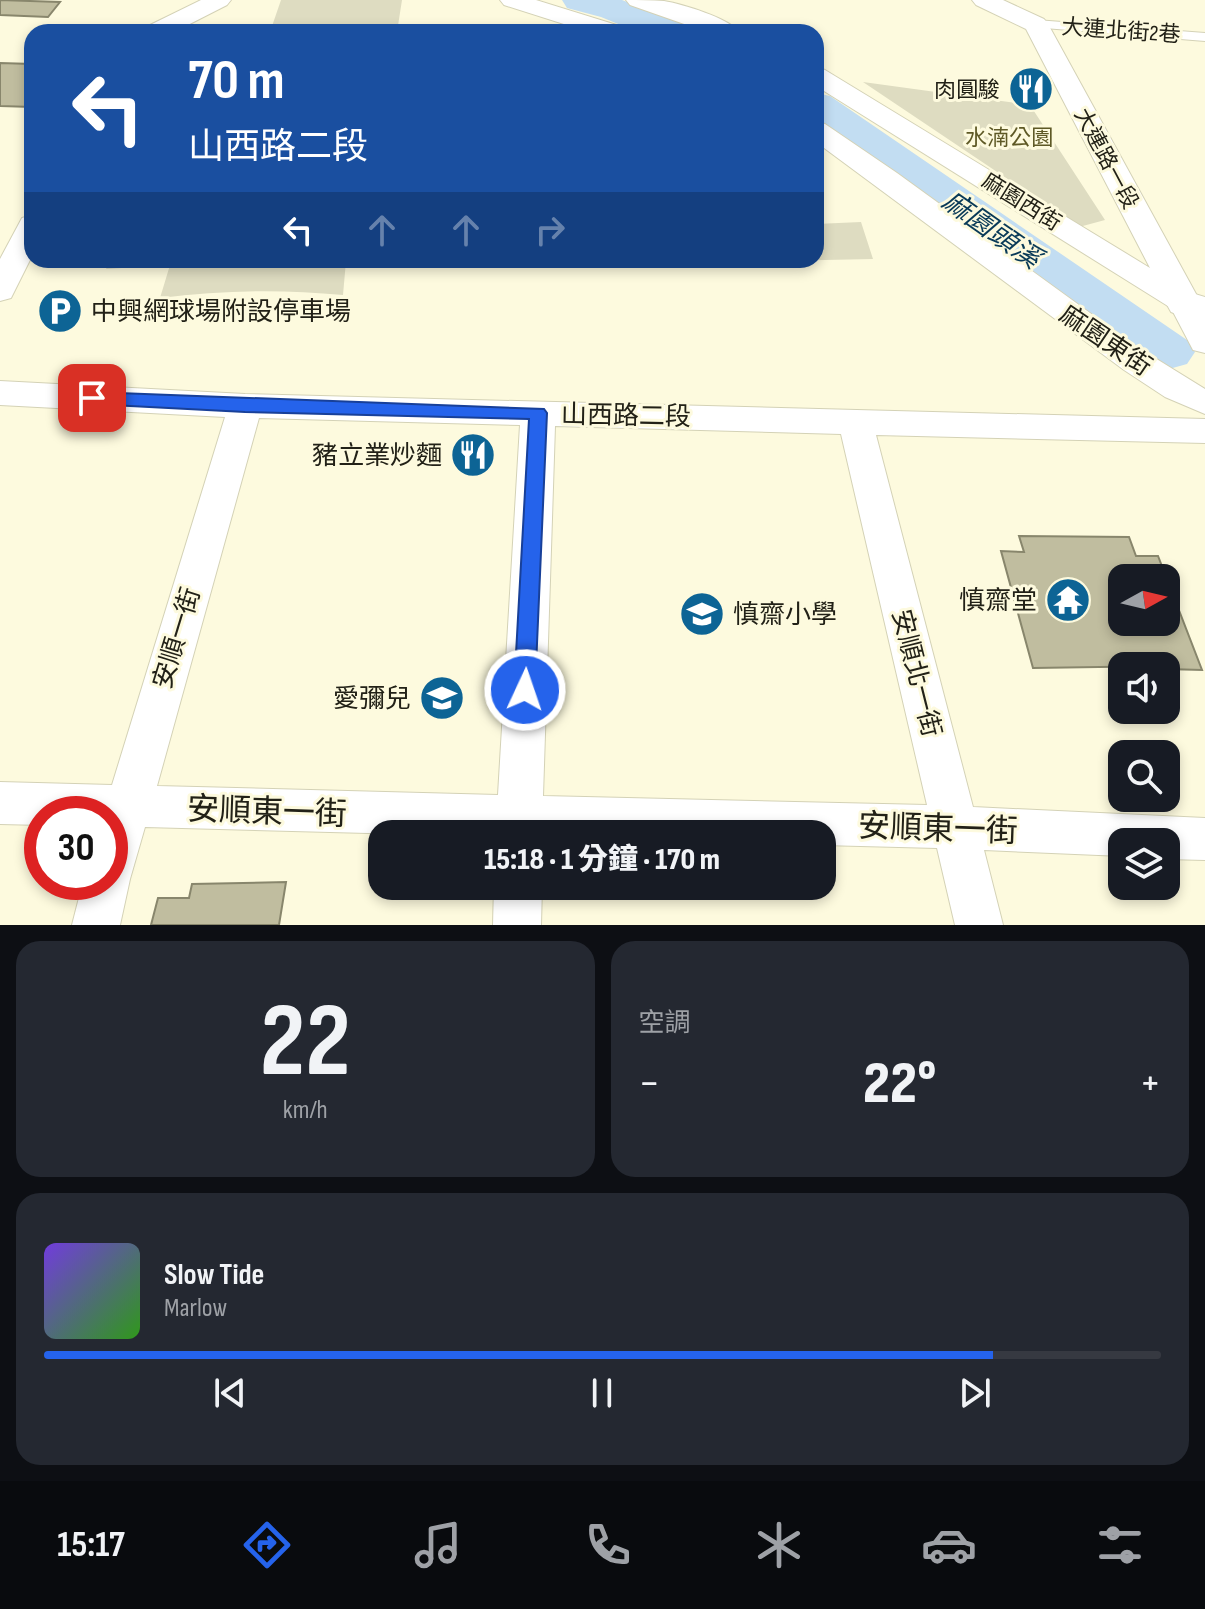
<!DOCTYPE html>
<html lang="zh-TW">
<head>
<meta charset="utf-8">
<style>
	:root { --surface:#171b24; --page:#242831; --text:#f1f3f6; --muted:#9ea1a6; --line:#363941; --accent:#2563eb }
	body { margin:0; font-family:"Sofia Sans Condensed","Noto Sans TC",sans-serif; background:var(--page); color:var(--text); height:100vh; display:flex; flex-direction:column; font-size:30px; white-space:nowrap }
	* { box-sizing:border-box; margin:0 }
	p { font-size:26px; color:var(--muted) }
	.icon { flex:none; width:44px; height:44px; fill:none; stroke:currentColor; stroke-width:2; stroke-linecap:round; stroke-linejoin:round }
	.map { position:relative; height:925px; overflow:hidden }
	.drawer { display:flex; flex-direction:column; gap:16px; padding:16px; background:#0d0f14; flex:1 }
	.drawer>* { flex:none }
	.guide { position:absolute; left:24px; top:24px; width:800px; height:244px; border-radius:24px; box-shadow:0 4px 12px #0003; background:#1a4fa0; color:#fff; overflow:hidden }
	.needle { width:52px; rotate:82deg }
	.buttons { position:absolute; left:1108px; top:564px; display:grid; gap:16px }
	.buttons a { display:grid; place-items:center; width:72px; height:72px; border-radius:16px; background:var(--surface); box-shadow:0 4px 12px #0003; font-size:40px }
	.speed { position:absolute; left:24px; top:796px; display:flex; gap:16px; font-size:40px; font-weight:700; text-align:center }
	.speed>* { display:grid; place-content:center; width:104px; height:104px; border-radius:50%; background:var(--surface); box-shadow:0 4px 12px #0003; line-height:1 }
	.speed .limit { border:12px solid #d22; background:#fff; color:#111 }
	.pin { position:absolute; display:grid; place-items:center; width:68px; height:68px; color:#fff; margin:-34px; border-radius:16px; box-shadow:0 4px 12px #0006 }
	.me { position:absolute; width:88px; margin:-44px; rotate:3deg; stroke-linejoin:round; filter:drop-shadow(0 0 6px #0008) }
	.turn { display:flex; align-items:center; gap:28px; height:168px; padding:0 32px; font-size:36px }
	.turn .icon { width:104px; height:104px; stroke-width:2.5 }
	.turn b { display:block; font-size:56px; line-height:68px }
	.lanes { display:flex; align-items:center; height:76px; padding:0 32px; background:#0003; justify-content:center; gap:40px; direction:ltr }
	.lanes .off { opacity:.35 }
	.big { font-size:60px; font-weight:800; line-height:1.1 }
	.drawer .tile { flex:1; display:flex; flex-direction:column; justify-content:center; gap:12px; min-width:0; padding:0 28px; border-radius:24px; background:var(--page) }
	.drawer .dial { align-items:center; gap:0 }
	.dial b { font-size:104px; line-height:1 }
	.song { display:flex; align-items:center; gap:24px }
	.cover { width:96px; height:96px; border-radius:12px; background:linear-gradient(135deg,hsl(260 70% 55%),hsl(110 70% 35%)) }
	.played { height:8px; border-radius:4px; background:linear-gradient(90deg,var(--accent) 85%,var(--line) 85%) }
	.keys { display:flex; justify-content:space-around; direction:ltr }
	.heat { display:flex; justify-content:space-between; align-items:center; font-size:44px; direction:ltr }
	.drawer .tiles { flex:1; display:grid; gap:16px; grid-template-columns:1fr 1fr }
	.tile:last-child { grid-column:span 2 }
	.trip { position:absolute; left:368px; top:820px; width:468px; height:80px; border-radius:24px; background:var(--surface); box-shadow:0 4px 12px #0003; font-weight:800; line-height:80px; text-align:center }
	.tab-bar { display:flex; height:128px; justify-content:space-around; align-items:center; background:#090b0e; color:var(--muted) }
	.tab-bar .icon { width:56px; height:56px }
	.tab-bar .on { color:var(--accent) }
	.tab-bar b { font-size:36px; color:var(--text) }
	.map>svg:first-child { display:block }
	.green { fill:#dedcc1 }
	.lines { fill:none; stroke-linecap:round; stroke-linejoin:round }
	.river { fill:#c2ddf2; fill-rule:evenodd }
	.building { fill:#c0bd9f; stroke:#88866c; stroke-width:2; fill-rule:evenodd }
	.service-casing { stroke:#d4d2b6; stroke-width:2 }
	.minor-casing { stroke:#d4d2b6; stroke-width:2 }
	.tertiary-casing { stroke:#d4d2b6; stroke-width:2 }
	.service { fill:#fff; fill-rule:evenodd }
	.minor { fill:#fff; fill-rule:evenodd }
	.tertiary { fill:#fff; fill-rule:evenodd }
	.route { fill:#2563eb; stroke:#184099; stroke-width:2 }
	.labels { text-anchor:middle; stroke-width:6; stroke-linejoin:round; paint-order:stroke }
	.far-street-label { font-size:22px; fill:#222117; stroke:#fdfade }
	.far-poi-label { font-size:22px; fill:#222117; stroke:#fdfade; text-anchor:end }
	.far-park-label { font-size:22px; fill:#5e5926; stroke:#fdfade }
	.poi-label { font-size:26px; fill:#222117; stroke:#fdfade; text-anchor:end }
	.street-label { font-size:26px; fill:#222117; stroke:#fdfade }
	.water-label { font-size:28px; font-style:italic; fill:#093a58; stroke:#fdfade }
	.near-street-label { font-size:32px; fill:#222117; stroke:#fdfade }
</style>
</head>
<body>
<div class="map">
<svg width="1205" height="925" viewBox="0 0 1205 925">
	<rect width="100%" height="100%" fill="#fdfade"/>
	<path class="green" d="M281 0H402L397 32H270Z
		M863 82 1030 105 1105 220 1079 227Z
		M861 222 873 259 777 261 816 260V224Z
		M110 260H409V263L346 261 343 295C281 289 223 290 160 298L170 265 106 269Z"/>
	<g class="lines">
		<path class="river" d="M562 0H622L683 24 689 32H638L601 17 567 8Z
			M816 93 830 96 1187 340 1195 352 1187 364 1169 369 1151 364 816 124Z"/>
	</g>
	<path class="building" d="M0 0 60 2 48 17 0 15Z
		M0 63 32 64V107L0 106Z
		M1019 536 1129 537 1136 556H1158L1202 670 1166 669V666L1033 668 1001 551 1024 552ZM1122 578H1166V622H1122Z
		M286 882 279 925H151L158 898H189L192 884Z"/>
	<g class="lines">
		<g class="service-casing">
			<path id="service" d="M1036 20 1205 33V41L1032 27V21Z"/>
		</g>
		<g class="minor-casing">
			<path id="minor" d="M201 0H231L227 5 174 32H143L146 27Z
				M500 0H536L623 27 626 32H589L504 5Z
				M626 0C638 0 652 0 664 1 682 4 729 18 739 32H707L630 5Z
				M972 0H1003L1044 19 1048 24 1201 303 1205 312V353L1193 350 1171 308 816 86V67L825 70 1150 268 1026 29 976 5Z
				M816 122 825 124 897 173 1134 345 1205 389V414L1165 397 1124 370 816 142Z
				M32 215V256L11 298 0 301V259L22 218Z
				M0 381 245 394 1205 419V443L876 435 973 807 1205 818V860L1166 859V842H1122V856L984 850 1003 925H955L937 848 822 845V834H406L145 827 130 879 120 925H72L83 882H110V814H42V825L0 824V782L112 785 225 417 0 405ZM259 418 520 425 498 795 157 786ZM555 426 841 434 927 805 543 796Z
				M494 886H542L541 925H493Z"/>
		</g>
		<g class="tertiary-casing">
			<path id="tertiary" d="M1185 291 1205 297V325L1171 312 1166 303 1171 294Z"/>
		</g>
		<use href="#service" class="service"/>
		<use href="#minor" class="minor"/>
		<use href="#tertiary" class="tertiary"/>
	</g>
	<path class="route" d="M92 392 544 409 547 413 535 690 532 696 525 699 517 696 514 690 529 419 245 412 92 404 83 398Z"/>
	<defs>
		<g id="restaurant-disc" transform="scale(2.3)"><circle r="9.5" fill="#0d6495" stroke="#fdfade"/><path d="M-5-6h1v4h1v-4h1v4h1v-4h1v5L-1.5 .5V6h-2V.5L-5-1ZM5-6V6H3V1.5H1.5Q1.5-4 5-6Z" fill="#fff"/></g>
		<g id="parking-disc" transform="scale(2.3)"><circle r="9.5" fill="#0d6495" stroke="#fdfade"/><path d="M-3.5-5.5H1a3.5 3.5 0 0 1 0 7H-1V5.5H-3.5ZM-1-3.4V-.6H.8a1.4 1.4 0 0 0 0-2.8Z" fill="#fff"/></g>
		<g id="temple-disc" transform="scale(2.3)"><circle r="9.5" fill="#0d6495" stroke="#fdfade"/><path d="M0-6L5-2H3V0L6.5 2.5H4V6H1.5V3h-3V6H-4V2.5H-6.5L-3 0V-2H-5Z" fill="#fff"/></g>
		<g id="school-disc" transform="scale(2.3)"><circle r="9.5" fill="#0d6495" stroke="#fdfade"/><path d="M0-5L7-2L0 1L-7-2ZM-4 1L0 2.5L4 1V4Q0 6-4 4Z" fill="#fff"/></g>
	</defs>
	<g fill-rule="evenodd">
		<use href="#restaurant-disc" x="1031" y="89"/>
		<use href="#parking-disc" x="60" y="311"/>
		<use href="#restaurant-disc" x="473" y="455"/>
		<use href="#temple-disc" x="1068" y="600"/>
		<use href="#school-disc" x="702" y="614"/>
		<use href="#school-disc" x="442" y="698"/>
	</g>
	<g class="labels">
		<g class="far-street-label">
			<text transform="translate(1121 30) rotate(4)" y="8">大連北街2巷</text>
			<text transform="translate(1107 158) rotate(62)" y="8">大連路一段</text>
			<text transform="translate(1022 201) rotate(32)" y="8">麻園西街</text>
		</g>
		<g class="far-poi-label">
			<text x="1000" y="97">肉圓駿</text>
		</g>
		<g class="far-park-label">
			<text x="1009" y="145">水湳公園</text>
		</g>
		<g class="poi-label">
			<text x="91" y="320" text-anchor="start">中興網球場附設停車場</text>
			<text x="442" y="464">豬立業炒麵</text>
			<text x="1037" y="609">慎齋堂</text>
			<text x="733" y="623" text-anchor="start">慎齋小學</text>
			<text x="411" y="707">愛彌兒</text>
		</g>
		<g class="street-label">
			<text transform="translate(1106 340) rotate(34)" y="9">麻園東街</text>
			<text transform="translate(626 415) rotate(1)" y="9">山西路二段</text>
			<text transform="translate(176 638) rotate(-73)" y="9">安順一街</text>
			<text transform="translate(917 673) rotate(76)" y="9">安順北一街</text>
		</g>
		<g class="water-label">
			<text transform="translate(992 229) rotate(35)" y="10">麻園頭溪</text>
		</g>
		<g class="near-street-label">
			<text transform="translate(267 811) rotate(2)" y="11">安順東一街</text>
			<text transform="translate(938 828) rotate(2)" y="11">安順東一街</text>
		</g>
	</g>
</svg>
<div class="buttons">
<a><svg class="needle" viewBox="-14 -14 28 28"><path d="M0-13l5 13h-10z" fill="#e53935"/><path d="M0 13l5-13h-10z" fill="#9ea1a6"/></svg></a>
<a><svg class="icon" aria-label="sound" viewBox="0 0 24 24"><path d="M4 9h4l5-4v14l-5-4H4zM17 9q2 3 0 6"/></svg></a>
<a><svg class="icon" aria-label="search" viewBox="0 0 24 24"><circle cx="10" cy="10" r="6"/><path d="M15 15l6 6"/></svg></a>
<a><svg class="icon" aria-label="layers" viewBox="0 0 24 24"><path d="M12 4l9 5-9 5-9-5zM3 14l9 5 9-5"/></svg></a>
</div>
<div class="speed"><div class="limit">30</div></div>
<div class="pin" style="left:92px;top:398px;background:#d93025"><svg class="icon" aria-label="arrive" viewBox="0 0 24 24"><path d="M6 21V4h12l-3 4 3 4H6"/></svg></div>
<svg class="me" style="left:525px;top:690px" viewBox="-20 -20 40 40"><circle r="17" fill="#2563eb" stroke="#fff" stroke-width="3"/><path d="M0-11L8 9 0 5-8 9z" fill="#fff"/></svg>
<div class="trip">15:18 · 1 分鐘 · 170 m</div>
<div class="guide">
<div class="turn"><svg class="icon" aria-label="left" viewBox="0 0 24 24"><path d="M17 20v-9H6M10 6l-5 5 5 5"/></svg><div><b>70 m</b>山西路二段</div></div>
<div class="lanes"><svg class="icon" aria-label="left" viewBox="0 0 24 24"><path d="M17 20v-9H6M10 6l-5 5 5 5"/></svg><svg class="icon off" aria-label="ahead" viewBox="0 0 24 24"><path d="M12 20V5M6 11l6-6 6 6"/></svg><svg class="icon off" aria-label="ahead" viewBox="0 0 24 24"><path d="M12 20V5M6 11l6-6 6 6"/></svg><svg class="icon off" aria-label="right" viewBox="0 0 24 24"><path d="M7 20v-9h11M14 6l5 5-5 5"/></svg></div>
</div>
</div>
<section class="drawer">
<div class="tiles">
<div class="tile dial"><b>22</b><p>km/h</p></div>
<div class="tile"><p>空調</p>
<div class="heat"><a>−</a><b class="big">22°</b><a>+</a></div>
</div>
<div class="tile">
<div class="song"><i class="cover"></i><div><b>Slow Tide</b><p>Marlow</p></div></div>
<div class="played"></div>
<div class="keys"><svg class="icon" aria-label="previous" viewBox="0 0 24 24"><path d="M18 5L8 12l10 7zM5 5v14"/></svg><svg class="icon" aria-label="pause" viewBox="0 0 24 24"><path d="M8 5v14M16 5v14"/></svg><svg class="icon" aria-label="next" viewBox="0 0 24 24"><path d="M6 5l10 7-10 7zM19 5v14"/></svg></div>
</div>
</div>
</section>
<nav class="tab-bar">
<b>15:17</b>
<svg class="icon on" aria-label="directions" viewBox="0 0 24 24"><path d="M12 3l9 9-9 9-9-9zM9 14v-3h6M13 9l2 2-2 2"/></svg>
<svg class="icon" aria-label="music" viewBox="0 0 24 24"><path d="M9 18V5l10-2v13"/><circle cx="6" cy="18" r="3"/><circle cx="16" cy="16" r="3"/></svg>
<svg class="icon" aria-label="phone" viewBox="0 0 24 24"><path d="M5 4h4l2 5-3 2q2 4 5 5l2-3 5 2v4C11 20 4 13 5 4z"/></svg>
<svg class="icon" aria-label="climate" viewBox="0 0 24 24"><path d="M12 3v18M4 7l16 10M4 17L20 7"/></svg>
<svg class="icon" aria-label="car" viewBox="0 0 24 24"><path d="M5 17H2v-5l4-1 3-4h7l3 4 3 1v5h-3M9 17h6M6 11h13"/><circle cx="7" cy="17" r="2"/><circle cx="17" cy="17" r="2"/></svg>
<svg class="icon" aria-label="filters" viewBox="0 0 24 24"><path d="M4 7h16M4 17h16"/><circle cx="9" cy="7" r="2"/><circle cx="15" cy="17" r="2"/></svg>
</nav>
</body>
</html>
